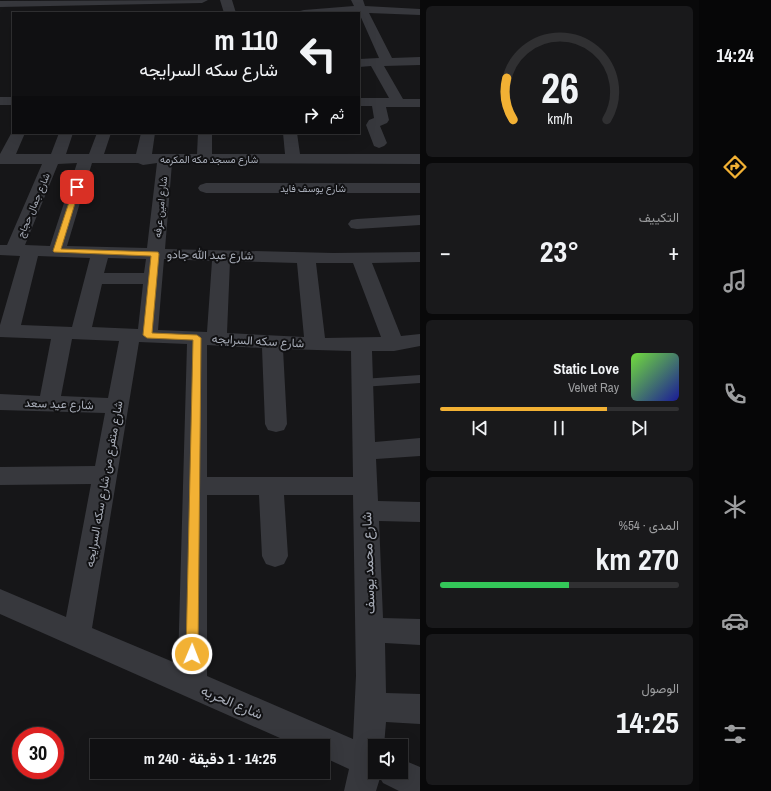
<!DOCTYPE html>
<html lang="ar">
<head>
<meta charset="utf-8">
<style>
	:root { --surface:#101012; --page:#19191b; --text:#f1f3f6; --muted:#9c9d9f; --line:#303032; --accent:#f2b134 }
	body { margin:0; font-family:"Archivo Narrow",Vazirmatn,sans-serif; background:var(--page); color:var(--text); direction:rtl; height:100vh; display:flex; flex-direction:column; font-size:15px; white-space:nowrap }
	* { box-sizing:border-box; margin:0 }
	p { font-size:13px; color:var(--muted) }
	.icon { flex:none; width:22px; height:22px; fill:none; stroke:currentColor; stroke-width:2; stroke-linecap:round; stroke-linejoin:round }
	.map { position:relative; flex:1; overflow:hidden; direction:ltr }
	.side { display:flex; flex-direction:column; gap:6px; padding:6px; background:#09090a; width:279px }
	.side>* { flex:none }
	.hud { position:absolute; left:12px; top:12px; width:348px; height:122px; border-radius:0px; box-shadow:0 4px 16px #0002,0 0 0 1px var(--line); direction:rtl; background:#101012; color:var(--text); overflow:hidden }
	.fabs { position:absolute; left:368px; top:739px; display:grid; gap:8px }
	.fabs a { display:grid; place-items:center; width:40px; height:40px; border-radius:0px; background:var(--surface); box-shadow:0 4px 16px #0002,0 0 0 1px var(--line); font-size:20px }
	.speed { position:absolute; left:12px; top:727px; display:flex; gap:8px; font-size:20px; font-weight:700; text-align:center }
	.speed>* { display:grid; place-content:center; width:52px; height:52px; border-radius:50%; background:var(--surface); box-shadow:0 4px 16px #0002,0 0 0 1px var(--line); line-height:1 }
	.speed .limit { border:6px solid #d22; background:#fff; color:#111 }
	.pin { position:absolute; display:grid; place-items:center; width:34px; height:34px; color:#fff; margin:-17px; border-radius:8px; box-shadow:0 2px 6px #0006 }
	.me { position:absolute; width:44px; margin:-22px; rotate:1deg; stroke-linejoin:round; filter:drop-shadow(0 0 3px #0008) }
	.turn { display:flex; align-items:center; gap:14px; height:84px; padding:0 16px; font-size:18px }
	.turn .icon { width:52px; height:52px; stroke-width:2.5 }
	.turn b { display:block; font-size:28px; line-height:34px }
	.then { display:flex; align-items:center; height:38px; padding:0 16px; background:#0003; gap:8px; font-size:15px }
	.big { font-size:30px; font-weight:700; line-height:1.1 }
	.side .tile { flex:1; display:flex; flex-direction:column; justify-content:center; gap:6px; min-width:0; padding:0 14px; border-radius:6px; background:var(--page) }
	.side .dial { align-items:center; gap:0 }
	.dial svg { height:104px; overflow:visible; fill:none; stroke:var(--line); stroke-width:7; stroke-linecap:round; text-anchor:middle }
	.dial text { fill:var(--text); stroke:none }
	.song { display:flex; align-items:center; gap:12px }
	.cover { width:48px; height:48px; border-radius:6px; background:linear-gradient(135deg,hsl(100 70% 55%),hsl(240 70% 35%)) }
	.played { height:4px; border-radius:2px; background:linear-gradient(90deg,var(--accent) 70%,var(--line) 70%) }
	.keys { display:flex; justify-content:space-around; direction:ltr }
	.heat { display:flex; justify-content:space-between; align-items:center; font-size:22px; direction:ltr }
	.charge { height:6px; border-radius:3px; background:linear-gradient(90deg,#34c759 54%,var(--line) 0) }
	.trip { position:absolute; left:90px; top:739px; width:240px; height:40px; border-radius:0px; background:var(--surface); box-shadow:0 4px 16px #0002,0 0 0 1px var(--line); font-weight:700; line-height:40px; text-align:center; direction:rtl }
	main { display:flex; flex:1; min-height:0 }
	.menu { display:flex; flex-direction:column; width:72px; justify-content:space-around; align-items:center; background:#060607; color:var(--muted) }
	.menu .icon { width:28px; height:28px }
	.menu .selected { color:var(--accent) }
	.menu b { font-size:18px; color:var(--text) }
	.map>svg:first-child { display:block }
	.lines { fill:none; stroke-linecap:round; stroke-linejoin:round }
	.lane { fill:#37383d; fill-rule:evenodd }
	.street { fill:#37383d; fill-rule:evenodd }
	.route { fill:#f2b134; stroke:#9d7322 }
	.labels { text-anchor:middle; stroke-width:4; stroke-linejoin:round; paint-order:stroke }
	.far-street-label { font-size:10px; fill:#a8adb8; stroke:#111113 }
	.street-label { font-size:12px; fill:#a8adb8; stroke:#111113 }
	.near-street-label { font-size:14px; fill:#a8adb8; stroke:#111113 }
</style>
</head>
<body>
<main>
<nav class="menu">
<b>14:24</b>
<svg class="icon selected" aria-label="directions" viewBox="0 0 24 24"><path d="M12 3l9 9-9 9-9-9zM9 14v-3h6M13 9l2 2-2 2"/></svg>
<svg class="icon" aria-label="music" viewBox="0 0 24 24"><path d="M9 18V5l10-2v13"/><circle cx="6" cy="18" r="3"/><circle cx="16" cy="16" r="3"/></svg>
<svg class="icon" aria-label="phone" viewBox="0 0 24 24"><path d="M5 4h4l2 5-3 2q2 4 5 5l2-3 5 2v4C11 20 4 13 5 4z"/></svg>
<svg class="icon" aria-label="climate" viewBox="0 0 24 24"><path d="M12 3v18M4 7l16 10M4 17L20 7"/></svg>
<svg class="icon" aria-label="car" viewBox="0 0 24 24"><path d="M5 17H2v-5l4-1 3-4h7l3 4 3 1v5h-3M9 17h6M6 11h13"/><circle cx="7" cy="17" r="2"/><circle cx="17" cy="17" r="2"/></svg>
<svg class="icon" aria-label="filters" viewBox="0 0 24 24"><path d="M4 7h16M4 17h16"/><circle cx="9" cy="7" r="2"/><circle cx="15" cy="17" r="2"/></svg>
</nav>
<section class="side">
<div class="tile dial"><svg viewBox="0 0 100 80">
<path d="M14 69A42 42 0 1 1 86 69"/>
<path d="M14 69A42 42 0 0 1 9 37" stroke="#f2b134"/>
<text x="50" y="56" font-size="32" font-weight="700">26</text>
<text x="50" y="72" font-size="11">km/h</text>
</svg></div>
<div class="tile"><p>التكييف</p>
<div class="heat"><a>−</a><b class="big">23°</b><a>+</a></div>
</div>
<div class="tile">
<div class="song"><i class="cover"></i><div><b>Static Love</b><p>Velvet Ray</p></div></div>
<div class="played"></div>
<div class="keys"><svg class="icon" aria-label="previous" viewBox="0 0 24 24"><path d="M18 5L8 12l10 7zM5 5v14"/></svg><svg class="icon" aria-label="pause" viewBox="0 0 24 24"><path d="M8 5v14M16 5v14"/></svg><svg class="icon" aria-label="next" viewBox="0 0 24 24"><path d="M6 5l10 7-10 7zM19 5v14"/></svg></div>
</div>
<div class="tile"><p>المدى · 54%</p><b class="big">270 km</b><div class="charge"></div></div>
<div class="tile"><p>الوصول</p><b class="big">14:25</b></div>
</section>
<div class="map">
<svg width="420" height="791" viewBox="0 0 420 791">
	<rect width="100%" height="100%" fill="#161618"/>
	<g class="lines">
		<path class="lane" d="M420 375V383L362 387 358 386 356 383 358 380 362 379Z"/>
		<path class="street" d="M208 0 202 3 0 7V1Z
			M220 0H232L236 13H224Z
			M351 0H363L365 6 420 9V15L369 13 392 58 420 57V65L384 66 403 99H420V107H386L389 120 387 123 380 126 387 143 384 146 379 148 374 146 366 125 369 120 374 118 372 106H359V98H389L371 66 359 67V59L379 58 359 13H298L300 11 304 10 354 6Z
			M0 97H13V105H0Z
			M13 130V133H25L16 154H51L59 133H73L66 154H89L97 133H111L104 154H136L141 133H155L152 154H197L198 133H212V154H285L283 133H297L300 154H420V164L172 163 165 249 333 253 420 252V262L372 263 401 336 420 334V346L394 351H372L375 442 420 438V456L376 459 378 501 420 502V522L379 521 383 618 420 619V645L385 643 386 693 420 694V724L386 722 384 746H375V772H401V759L420 767V791H399L383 783 380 778 376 791H344L349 769 323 757V746H298L0 614V589L66 617 91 484 0 485V467L95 466 105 413 0 410V394L40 396 51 339 0 337V325L20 256 0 255V245H7L42 164H0V154ZM77 163 50 246 25 245 58 164ZM92 163H138L143 165 157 163 147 248 67 246ZM38 256 90 258 72 327 21 325ZM108 258 146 259 144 273H104ZM164 259 212 261 207 332 158 330ZM230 261 297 263 304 337 227 333ZM316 263H353L381 337 325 338ZM102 284H143L138 329 92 327ZM72 339 119 341 108 398 61 396ZM139 342 187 344 178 664 92 628ZM207 345 262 348 265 424 268 430 276 432 284 430 287 424 283 349 351 351 353 477H207ZM207 495H259L262 556 266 564 275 567 284 564 288 556 284 495H353L356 676 353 739 207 676Z
			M206 183H420V193H206L200 191 198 188 200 185Z
			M420 215V225L357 229 351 228 348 224 351 220 357 219Z"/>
	</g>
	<path class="route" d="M77 185 80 187 61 249 158 252 159 254 152 333 197 335 201 338 198 654 196 658 192 659 188 658 186 654 193 340 147 338 143 335 151 256 54 252 53 251 74 187Z"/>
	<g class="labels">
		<g class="far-street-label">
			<text x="209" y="163">شارع مسجد مكه المكرمه</text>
			<text x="313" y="192">شارع يوسف فايد</text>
			<text transform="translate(33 205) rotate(-67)" y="4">شارع جمال حجاج</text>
			<text transform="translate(160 207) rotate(-84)" y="4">شارع امين عرفه</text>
		</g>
		<g class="street-label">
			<text transform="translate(210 255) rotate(1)" y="4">شارع عبد الله جادو</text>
			<text transform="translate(258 341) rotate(3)" y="4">شارع سكه السرايجه</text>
			<text transform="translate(59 404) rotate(2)" y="4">شارع عيد سعد</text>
			<text transform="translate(104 484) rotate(-80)" y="4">شارع متفرع من شارع سكه السرايجه</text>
		</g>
		<g class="near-street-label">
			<text transform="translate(368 563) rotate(-92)" y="5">شارع محمد يوسف</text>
			<text transform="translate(232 702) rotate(23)" y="5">شارع الحريه</text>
		</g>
	</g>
</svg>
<div class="fabs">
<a><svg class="icon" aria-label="sound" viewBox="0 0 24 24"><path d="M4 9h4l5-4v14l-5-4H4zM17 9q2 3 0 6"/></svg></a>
</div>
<div class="speed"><div class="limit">30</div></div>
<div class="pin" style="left:77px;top:187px;background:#d93025"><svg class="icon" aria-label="arrive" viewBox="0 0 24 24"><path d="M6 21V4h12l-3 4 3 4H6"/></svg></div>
<svg class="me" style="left:192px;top:654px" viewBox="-20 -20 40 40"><circle r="17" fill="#f2b134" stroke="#fff" stroke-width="3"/><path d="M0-11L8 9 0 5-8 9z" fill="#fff"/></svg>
<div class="trip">14:25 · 1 دقيقة · 240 m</div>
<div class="hud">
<div class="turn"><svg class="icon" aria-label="left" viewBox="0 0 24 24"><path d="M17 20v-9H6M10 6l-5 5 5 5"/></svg><div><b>110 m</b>شارع سكه السرايجه</div></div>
<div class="then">ثم<svg class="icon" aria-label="right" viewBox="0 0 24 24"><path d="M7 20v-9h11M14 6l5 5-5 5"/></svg></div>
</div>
</div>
</main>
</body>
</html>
